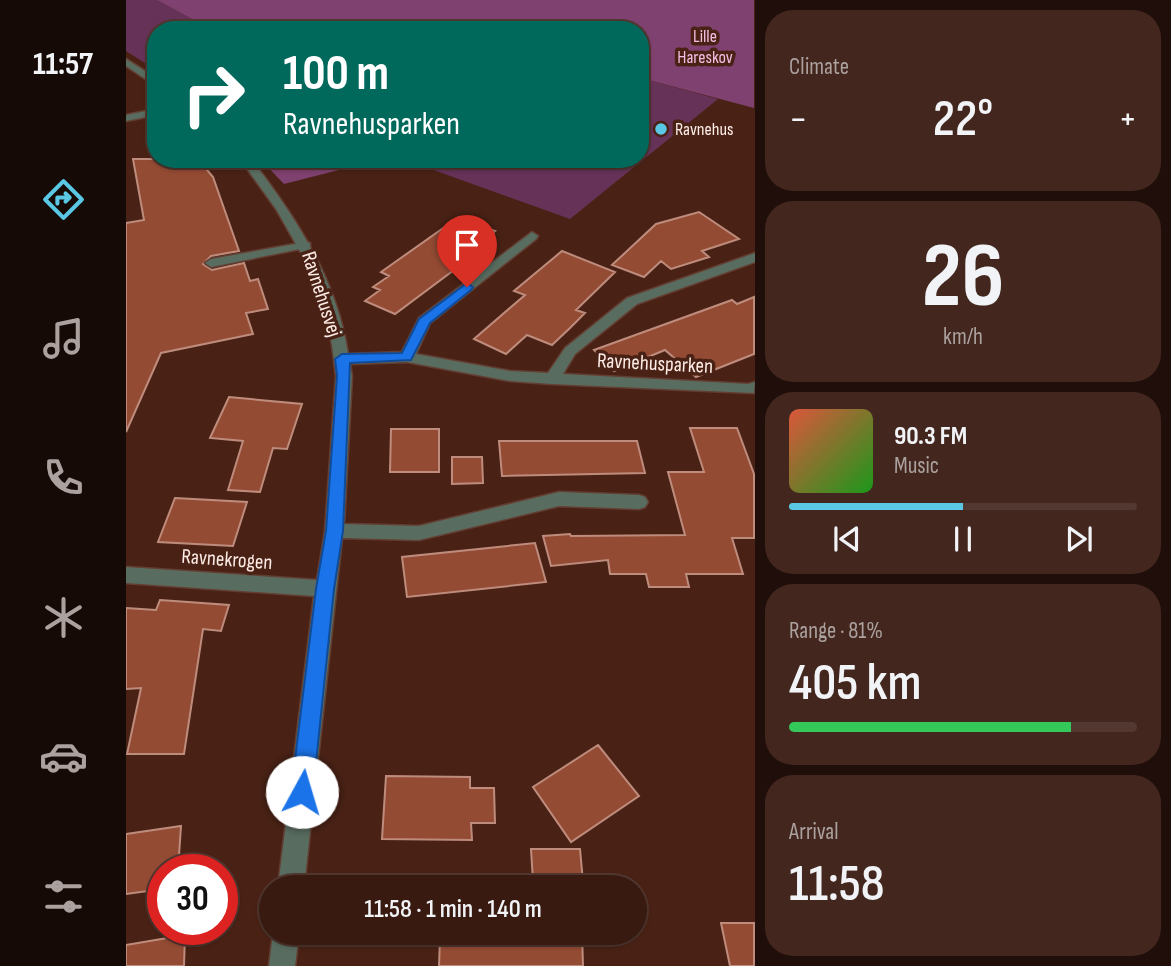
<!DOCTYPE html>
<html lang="en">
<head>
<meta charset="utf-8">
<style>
	:root { --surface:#381a10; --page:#43271e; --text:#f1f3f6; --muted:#aba19f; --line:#523830; --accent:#5ac8e5 }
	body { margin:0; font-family:"Sofia Sans Condensed",sans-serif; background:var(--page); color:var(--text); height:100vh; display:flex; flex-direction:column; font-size:26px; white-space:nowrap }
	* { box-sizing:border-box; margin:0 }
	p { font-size:23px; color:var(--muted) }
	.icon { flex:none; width:38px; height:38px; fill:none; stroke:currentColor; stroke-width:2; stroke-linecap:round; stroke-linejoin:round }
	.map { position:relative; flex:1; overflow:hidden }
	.side { display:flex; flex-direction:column; gap:10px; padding:10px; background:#1f0e09; width:416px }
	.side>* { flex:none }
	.top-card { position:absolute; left:21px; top:21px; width:502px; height:147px; border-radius:28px; box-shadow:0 2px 5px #0004,0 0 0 2px var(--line); background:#00695c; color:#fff; overflow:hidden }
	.speed { position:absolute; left:21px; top:854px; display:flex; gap:14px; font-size:35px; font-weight:700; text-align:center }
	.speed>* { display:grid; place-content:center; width:91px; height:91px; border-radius:50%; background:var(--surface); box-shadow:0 2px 5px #0004,0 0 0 2px var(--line); line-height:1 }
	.speed .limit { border:10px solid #d22; background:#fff; color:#111 }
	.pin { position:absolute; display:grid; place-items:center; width:60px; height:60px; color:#fff; margin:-72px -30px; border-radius:50% 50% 50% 0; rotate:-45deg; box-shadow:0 0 7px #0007 }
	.pin .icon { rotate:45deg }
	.me { position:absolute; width:77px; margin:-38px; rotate:6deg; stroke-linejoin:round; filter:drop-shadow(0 0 5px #0008) }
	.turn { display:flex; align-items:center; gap:24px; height:147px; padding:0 21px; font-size:32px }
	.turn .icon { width:91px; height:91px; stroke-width:2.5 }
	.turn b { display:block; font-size:49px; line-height:60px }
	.big { font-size:52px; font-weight:600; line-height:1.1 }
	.side .tile { flex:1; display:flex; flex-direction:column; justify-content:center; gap:10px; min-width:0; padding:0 24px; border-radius:28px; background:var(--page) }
	.side .dial { align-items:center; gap:0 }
	.dial b { font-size:91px; line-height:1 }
	.song { display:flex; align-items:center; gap:21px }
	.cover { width:84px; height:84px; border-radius:10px; background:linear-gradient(135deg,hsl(10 70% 55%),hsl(120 70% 35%)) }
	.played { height:7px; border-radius:4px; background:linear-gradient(90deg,var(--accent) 50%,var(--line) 50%) }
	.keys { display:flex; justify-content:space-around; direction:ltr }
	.heat { display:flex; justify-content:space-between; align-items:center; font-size:38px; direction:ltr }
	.charge { height:10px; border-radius:5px; background:linear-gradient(90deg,#34c759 81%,var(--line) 0) }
	.trip { position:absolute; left:133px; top:875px; width:388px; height:70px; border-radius:35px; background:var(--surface); box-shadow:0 2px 5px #0004,0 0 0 2px var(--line); font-weight:600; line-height:70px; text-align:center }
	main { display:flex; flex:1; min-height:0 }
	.menu { display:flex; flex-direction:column; width:126px; justify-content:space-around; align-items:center; background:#160a06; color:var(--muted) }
	.menu .icon { width:49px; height:49px }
	.menu .current { color:var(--accent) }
	.menu b { font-size:32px; color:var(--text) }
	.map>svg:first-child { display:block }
	.green { fill:#663258 }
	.forest { fill:#7f416f }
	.building { fill:#944b34; stroke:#be8c7d; stroke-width:2 }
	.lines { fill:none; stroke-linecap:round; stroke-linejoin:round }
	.lane-casing { stroke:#633e32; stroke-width:3 }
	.street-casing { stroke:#633e32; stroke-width:3 }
	.lane { fill:#596c60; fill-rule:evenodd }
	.street { fill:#596c60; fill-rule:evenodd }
	.route { fill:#1a73e8; stroke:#114b97; stroke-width:2 }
	.poi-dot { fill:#5ac8e5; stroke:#4a2215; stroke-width:2.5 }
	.labels { text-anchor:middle; stroke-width:7; stroke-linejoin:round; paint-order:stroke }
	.far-park-label { font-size:18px; fill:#f6bee5; stroke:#4a2215 }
	.far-poi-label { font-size:18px; fill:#fdece7; stroke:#4a2215; text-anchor:start }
	.street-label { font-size:21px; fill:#fdece7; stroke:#4a2215 }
</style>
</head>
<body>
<main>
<nav class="menu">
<b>11:57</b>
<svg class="icon current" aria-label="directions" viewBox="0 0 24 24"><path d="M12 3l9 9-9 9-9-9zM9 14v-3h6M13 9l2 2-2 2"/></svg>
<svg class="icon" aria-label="music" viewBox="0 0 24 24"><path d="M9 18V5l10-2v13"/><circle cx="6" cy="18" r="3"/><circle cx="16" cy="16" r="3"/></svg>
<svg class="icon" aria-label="phone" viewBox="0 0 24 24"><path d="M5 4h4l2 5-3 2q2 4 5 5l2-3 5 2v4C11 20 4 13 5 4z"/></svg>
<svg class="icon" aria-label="climate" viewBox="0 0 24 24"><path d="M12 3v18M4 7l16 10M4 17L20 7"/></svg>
<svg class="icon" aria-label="car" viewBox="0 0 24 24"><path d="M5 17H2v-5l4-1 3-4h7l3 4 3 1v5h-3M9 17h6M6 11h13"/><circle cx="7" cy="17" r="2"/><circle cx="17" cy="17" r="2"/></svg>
<svg class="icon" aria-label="filters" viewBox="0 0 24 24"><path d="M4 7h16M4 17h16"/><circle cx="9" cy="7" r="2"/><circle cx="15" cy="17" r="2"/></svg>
</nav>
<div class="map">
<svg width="629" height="966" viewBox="0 0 629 966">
	<rect width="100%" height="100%" fill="#4a2215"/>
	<path class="green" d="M0 0H31L86 30H30V70L0 51Z
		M515 78 592 99 444 219 277 159H514Z"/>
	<path class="forest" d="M31 0H628V108L515 78 514 30H86Z
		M134 159H256L158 184Z"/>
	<path class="building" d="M7 159H72L87 177 113 251 85 256 77 264 86 270 118 263 124 281 132 279 142 309 120 313 127 334 35 353 0 432V223L18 220Z
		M573 212 613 239 576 251 583 257 545 269 535 261 518 277 486 265 530 224Z
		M333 217 369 231 325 264 332 267 269 314 239 301 254 290 247 287 263 276 255 272Z
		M436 251 489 272 450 310 459 313 444 328 426 345 401 335 380 354 348 339 399 295 388 291Z
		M628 297V354L570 377 539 350 488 371 468 350 606 300 611 304Z
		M103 397 176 404 161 449 147 448 134 492 102 490 117 441 84 438Z
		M564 428H611L628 474V538H606L617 574H560L563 587H523L520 574H484L482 560 425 566 417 536 444 534 445 536 559 535 542 472H578Z
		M265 429H313V472H264Z
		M373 441H511L519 473 376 476Z
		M326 457H356L357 483 326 484Z
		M49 498 121 502 107 546 32 542Z
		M409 543 420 582 281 597 276 557Z
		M34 600 103 605 95 631 77 629 58 754H1L15 688 0 689V608L30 610Z
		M472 745 513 796 445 842 407 787Z
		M260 776 344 777V788H368L369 823H345L346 840 256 839Z
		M55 826 52 870H37V889L0 894V834Z
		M405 849H454L457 882 407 881Z
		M595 923H628V966H604Z
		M413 933H456L457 966H313L314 938 413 939Z
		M59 935 58 966H0V945Z"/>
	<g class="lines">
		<g class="lane-casing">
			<path id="lane" d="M180 242 184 243V247L85 267 79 263 85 259Z"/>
		</g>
		<g class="street-casing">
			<path id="street" d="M0 59 30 78V86L0 66Z
				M30 109V115L0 121V115Z
				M114 159H125C170 217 211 280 222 354L276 352 293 318 406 232 412 236 410 239 304 323 290 354 384 371 422 373 439 348 501 298 629 253V262L511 304 449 354 437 374 622 384 629 382 628 393 426 384 384 381 281 362 224 364 226 376 218 524 293 526 433 492 513 495 519 497 522 502 519 507 513 509 433 506 293 540 216 538 178 887H152L188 596 0 583V567L191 580 199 531 210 376 206 345 199 315 179 260 150 209Z
				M147 933H173L169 966H143Z"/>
		</g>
		<use href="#lane" class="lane"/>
		<use href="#street" class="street"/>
	</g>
	<path class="route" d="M341 283 347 287 345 290 304 323 285 360 224 363 217 531 208 589 187 792 183 800 176 803 168 800 165 792 190 589 200 531 211 376 209 359 216 354 276 353 293 319Z"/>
	<circle class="poi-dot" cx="535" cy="129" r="7"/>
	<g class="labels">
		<g class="far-park-label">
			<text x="579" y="42">Lille<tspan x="579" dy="21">Hareskov</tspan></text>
		</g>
		<g class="far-poi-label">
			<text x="549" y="135">Ravnehus</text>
		</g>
		<g class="street-label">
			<text transform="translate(196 294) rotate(72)" y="7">Ravnehusvej</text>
			<text transform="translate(529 363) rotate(3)" y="7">Ravnehusparken</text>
			<text transform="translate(101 559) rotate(4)" y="7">Ravnekrogen</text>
		</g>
	</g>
</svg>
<div class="speed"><div class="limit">30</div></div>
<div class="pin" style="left:341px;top:287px;background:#d93025"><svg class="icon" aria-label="arrive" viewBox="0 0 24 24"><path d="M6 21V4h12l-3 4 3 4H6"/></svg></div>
<svg class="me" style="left:176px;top:792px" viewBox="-20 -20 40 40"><circle r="19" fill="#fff"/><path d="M0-13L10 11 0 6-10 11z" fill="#1a73e8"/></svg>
<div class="trip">11:58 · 1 min · 140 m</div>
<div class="top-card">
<div class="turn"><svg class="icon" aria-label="right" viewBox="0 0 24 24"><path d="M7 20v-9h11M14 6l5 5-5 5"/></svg><div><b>100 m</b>Ravnehusparken</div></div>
</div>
</div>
<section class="side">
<div class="tile"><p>Climate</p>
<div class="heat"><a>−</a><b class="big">22°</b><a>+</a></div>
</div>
<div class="tile dial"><b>26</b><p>km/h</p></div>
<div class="tile">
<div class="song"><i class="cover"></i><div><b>90.3 FM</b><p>Music</p></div></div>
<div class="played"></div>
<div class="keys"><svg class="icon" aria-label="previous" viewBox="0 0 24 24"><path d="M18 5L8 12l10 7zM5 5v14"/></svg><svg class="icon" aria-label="pause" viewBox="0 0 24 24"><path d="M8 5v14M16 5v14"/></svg><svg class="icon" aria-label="next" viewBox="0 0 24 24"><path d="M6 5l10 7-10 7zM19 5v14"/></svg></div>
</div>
<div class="tile"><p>Range · 81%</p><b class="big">405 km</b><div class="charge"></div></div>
<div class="tile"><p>Arrival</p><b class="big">11:58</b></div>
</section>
</main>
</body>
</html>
